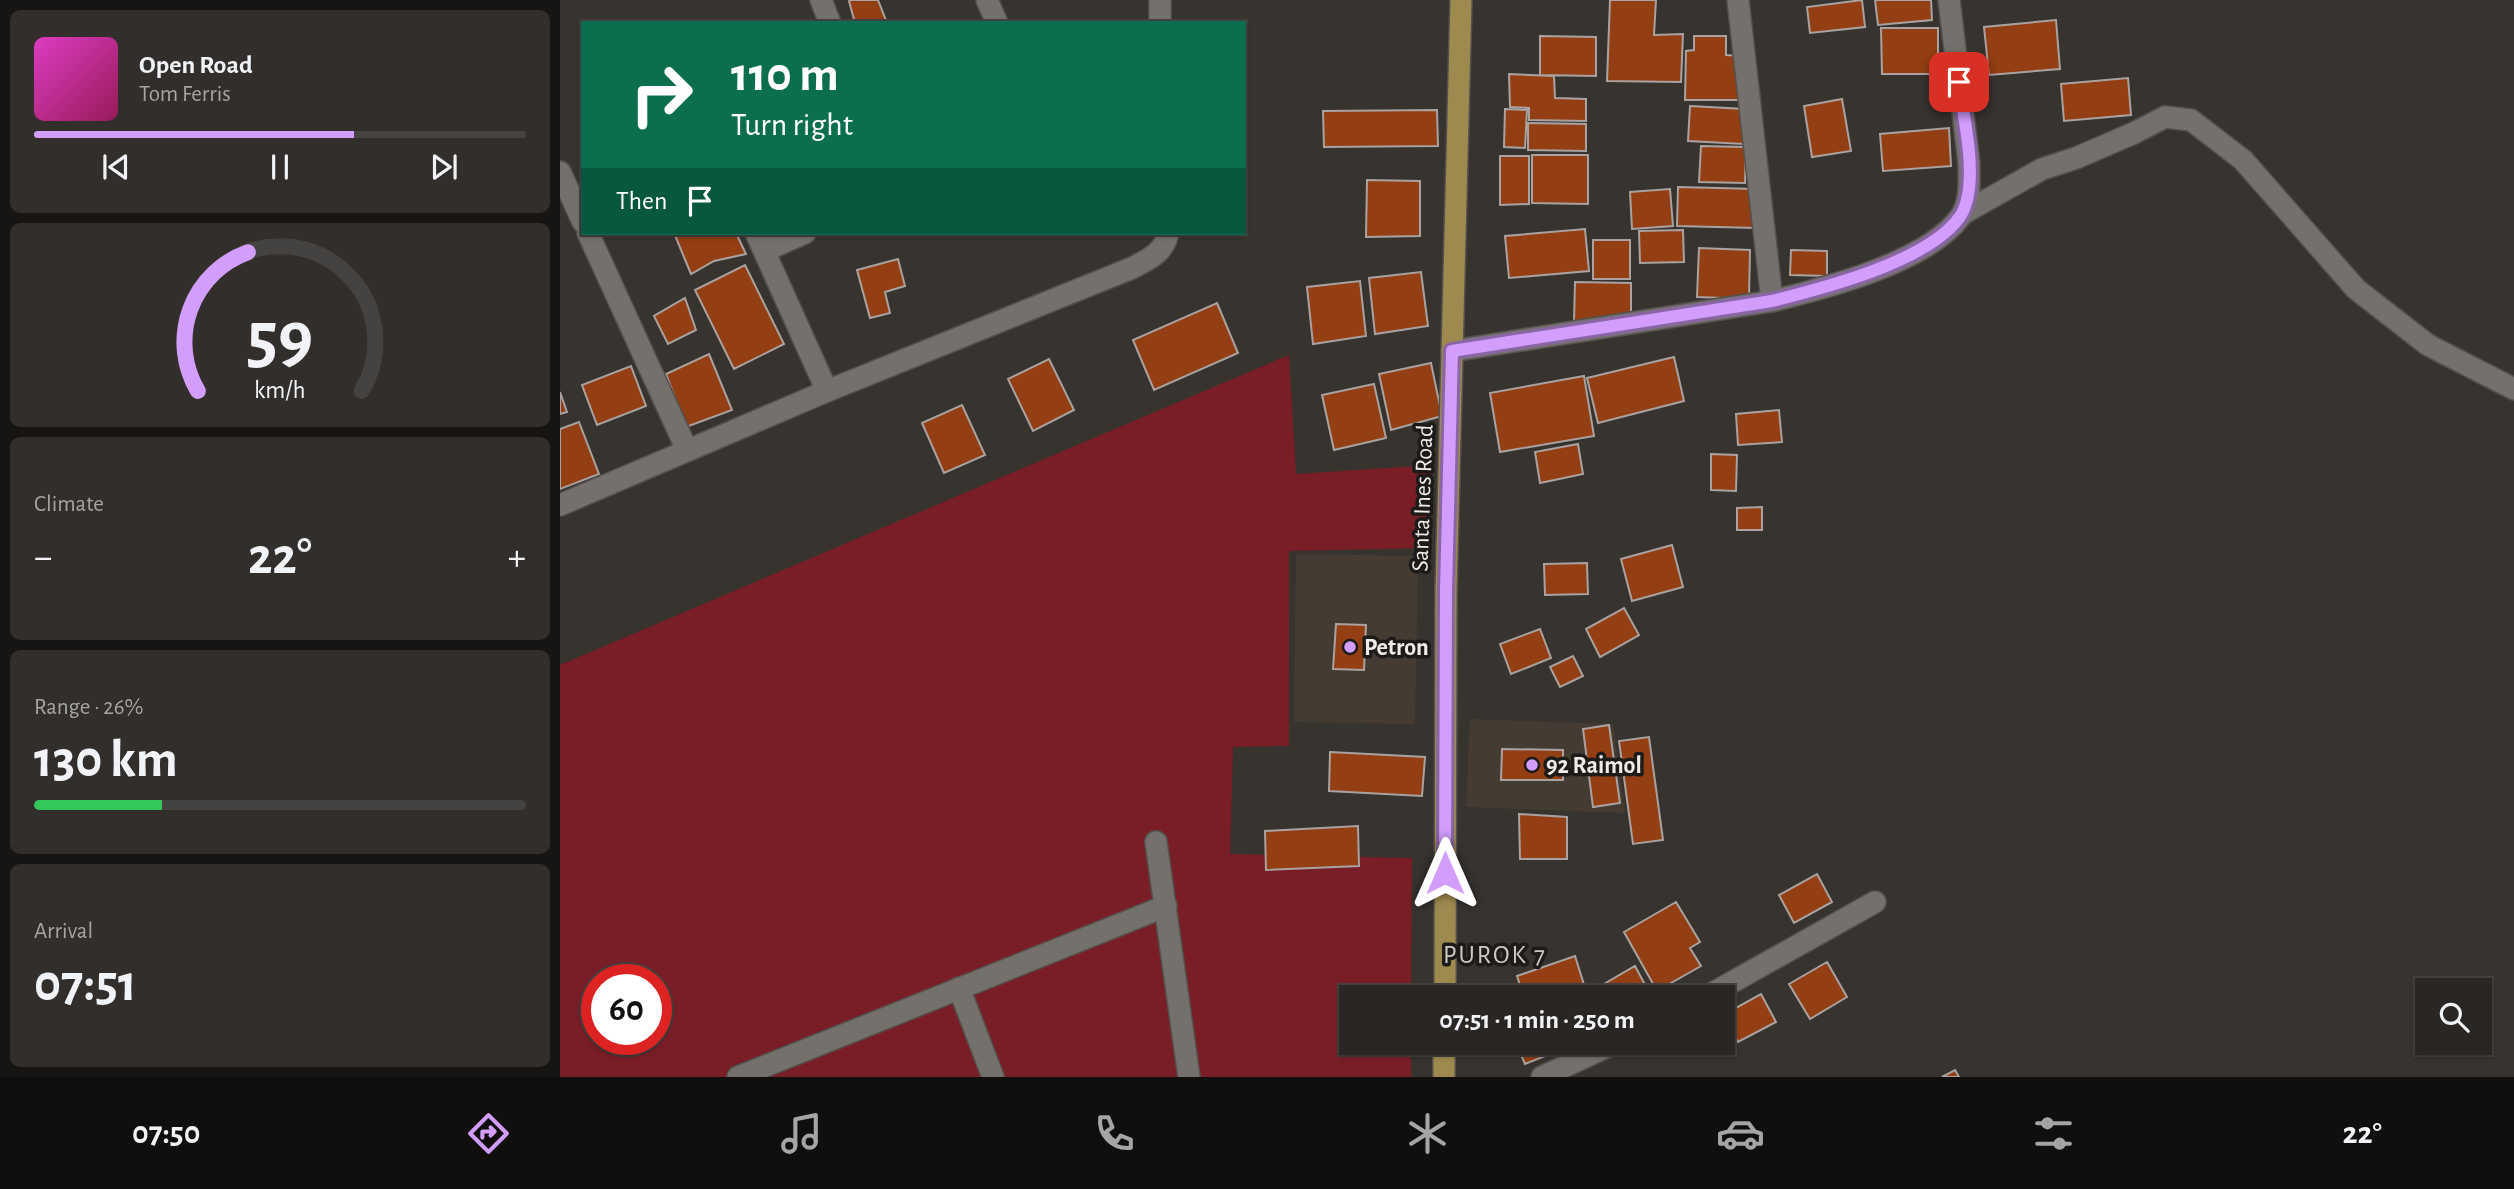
<!DOCTYPE html>
<html lang="en">
<head>
<meta charset="utf-8">
<style>
	:root { --surface:#292623; --page:#312e2b; --text:#f1f3f6; --muted:#a5a5a6; --line:#454341; --accent:#d29dfd }
	body { margin:0; font-family:"Alegreya Sans",sans-serif; background:var(--page); color:var(--text); height:100vh; display:flex; flex-direction:column; font-size:26px; white-space:nowrap }
	* { box-sizing:border-box; margin:0 }
	p { font-size:23px; color:var(--muted) }
	.icon { flex:none; width:38px; height:38px; fill:none; stroke:currentColor; stroke-width:2; stroke-linecap:round; stroke-linejoin:round }
	.map { position:relative; flex:1; overflow:hidden }
	.drawer { display:flex; flex-direction:column; gap:10px; padding:10px; background:#171513; width:560px }
	.drawer>* { flex:none }
	.hud { position:absolute; left:21px; top:21px; width:665px; height:214px; border-radius:0px; box-shadow:0 2px 5px #0004,0 0 0 2px var(--line); background:#0b6e4f; color:#fff; overflow:hidden }
	.controls { position:absolute; left:1855px; top:978px; display:grid; gap:14px }
	.controls a { display:grid; place-items:center; width:77px; height:77px; border-radius:0px; background:var(--surface); box-shadow:0 2px 5px #0004,0 0 0 2px var(--line); font-size:35px }
	.speed { position:absolute; left:21px; top:964px; display:flex; gap:14px; font-size:35px; font-weight:700; text-align:center }
	.speed>* { display:grid; place-content:center; width:91px; height:91px; border-radius:50%; background:var(--surface); box-shadow:0 2px 5px #0004,0 0 0 2px var(--line); line-height:1 }
	.speed .limit { border:10px solid #d22; background:#fff; color:#111 }
	.pin { position:absolute; display:grid; place-items:center; width:60px; height:60px; color:#fff; margin:-30px; border-radius:14px; box-shadow:0 4px 10px #0006 }
	.me { position:absolute; width:77px; margin:-38px; rotate:0deg; stroke-linejoin:round; filter:drop-shadow(0 0 5px #0008) }
	.turn { display:flex; align-items:center; gap:24px; height:147px; padding:0 35px; font-size:32px }
	.turn .icon { width:91px; height:91px; stroke-width:2.5 }
	.turn b { display:block; font-size:49px; line-height:60px }
	.then { display:flex; align-items:center; height:66px; padding:0 35px; background:#0003; gap:14px; font-size:26px }
	.big { font-size:52px; font-weight:600; line-height:1.1 }
	.drawer .widget { flex:1; display:flex; flex-direction:column; justify-content:center; gap:10px; min-width:0; padding:0 24px; border-radius:10px; background:var(--page) }
	.drawer .dial { align-items:center; gap:0 }
	.dial svg { height:182px; overflow:visible; fill:none; stroke:var(--line); stroke-width:7; stroke-linecap:round; text-anchor:middle }
	.dial text { fill:var(--text); stroke:none }
	.song { display:flex; align-items:center; gap:21px }
	.cover { width:84px; height:84px; border-radius:10px; background:linear-gradient(135deg,hsl(310 70% 55%),hsl(330 70% 35%)) }
	.played { height:7px; border-radius:4px; background:linear-gradient(90deg,var(--accent) 65%,var(--line) 65%) }
	.keys { display:flex; justify-content:space-around; direction:ltr }
	.heat { display:flex; justify-content:space-between; align-items:center; font-size:38px; direction:ltr }
	.charge { height:10px; border-radius:5px; background:linear-gradient(90deg,#34c759 26%,var(--line) 0) }
	.trip { position:absolute; left:779px; top:985px; width:396px; height:70px; border-radius:0px; background:var(--surface); box-shadow:0 2px 5px #0004,0 0 0 2px var(--line); font-weight:600; line-height:70px; text-align:center }
	.dock { display:flex; height:112px; justify-content:space-around; align-items:center; background:#100f0e; color:var(--muted) }
	.dock .icon { width:49px; height:49px }
	.dock .active { color:var(--accent) }
	.dock b { font-size:32px; color:var(--text) }
	main { display:flex; flex:1; min-height:0 }
	.map>svg:first-child { display:block }
	.built { fill:#443c33 }
	.green { fill:#791e27; fill-rule:evenodd }
	.building { fill:#933e13; stroke:#a9a2a0; stroke-width:2 }
	.lines { fill:none; stroke-linecap:round; stroke-linejoin:round }
	.minor-casing { stroke:#54504e; stroke-width:24 }
	.primary-casing { stroke:#54504e; stroke-width:24 }
	.minor { stroke:#74706b; stroke-width:21 }
	.primary { stroke:#9e894f; stroke-width:21 }
	.route-casing { stroke:#8866a4; stroke-width:18 }
	.route { stroke:#d29dfd; stroke-width:12 }
	.poi-dot { fill:#d29dfd; stroke:#1c1b19; stroke-width:2.5 }
	.labels { text-anchor:middle; stroke-width:7; stroke-linejoin:round; paint-order:stroke }
	.street-label { font-size:24px; fill:#eeebe9; stroke:#1c1b19 }
	.poi-label { font-size:24px; font-weight:bold; fill:#eeebe9; stroke:#1c1b19; text-anchor:start }
	.neighbourhood-label { font-size:26px; letter-spacing:2px; fill:#cec8c3; stroke:#1c1b19 }
</style>
</head>
<body>
<main>
<section class="drawer">
<div class="widget">
<div class="song"><i class="cover"></i><div><b>Open Road</b><p>Tom Ferris</p></div></div>
<div class="played"></div>
<div class="keys"><svg class="icon" aria-label="previous" viewBox="0 0 24 24"><path d="M18 5L8 12l10 7zM5 5v14"/></svg><svg class="icon" aria-label="pause" viewBox="0 0 24 24"><path d="M8 5v14M16 5v14"/></svg><svg class="icon" aria-label="next" viewBox="0 0 24 24"><path d="M6 5l10 7-10 7zM19 5v14"/></svg></div>
</div>
<div class="widget dial"><svg viewBox="0 0 100 80">
<path d="M14 69A42 42 0 1 1 86 69"/>
<path d="M14 69A42 42 0 0 1 36 8" stroke="#d29dfd"/>
<text x="50" y="56" font-size="32" font-weight="700">59</text>
<text x="50" y="72" font-size="11">km/h</text>
</svg></div>
<div class="widget"><p>Climate</p>
<div class="heat"><a>−</a><b class="big">22°</b><a>+</a></div>
</div>
<div class="widget"><p>Range · 26%</p><b class="big">130 km</b><div class="charge"></div></div>
<div class="widget"><p>Arrival</p><b class="big">07:51</b></div>
</section>
<div class="map">
<svg width="1954" height="1077" viewBox="0 0 1954 1077">
	<rect width="100%" height="100%" fill="#37332f"/>
	<path class="built" d="M736 554 858 556 855 724 734 722Z
		M910 719 1053 724 1065 813 906 807Z"/>
	<path class="green" d="M729 355 736 474 872 465 870 548 729 551V746L673 747 670 854 852 858 851 997 791 998V1043H851V1077H0V665ZM37 980H96V1040H37Z"/>
	<path class="building" d="M291 0H318L327 23H295L289 1Z
		M1050 0H1096L1094 35 1123 34 1121 82 1047 81Z
		M1302 0 1305 27 1250 33 1247 7Z
		M1315 0H1371L1372 20 1318 25Z
		M1496 20 1500 69 1429 75 1424 27Z
		M1321 28H1378V74H1322Z
		M980 36 1036 37V76L980 75Z
		M1134 36H1166V55L1180 56 1179 100H1125L1126 51 1134 50Z
		M949 74 994 76 995 98 1026 99V121L969 120V108L950 107Z
		M1568 78 1571 115 1504 121 1501 84Z
		M1282 99 1291 151 1252 157 1244 106Z
		M1130 106 1185 109 1184 144 1128 141Z
		M945 109 967 110 965 148 944 147Z
		M877 110 878 146 764 147 763 111Z
		M968 123 1026 124V151L968 150Z
		M1389 128 1391 166 1323 171 1320 134Z
		M1141 146 1186 147 1185 183 1139 182Z
		M972 155H1028V204L972 203Z
		M940 156H969V204L940 205Z
		M807 180 860 181V236L806 237Z
		M1118 187 1197 189 1196 228 1117 226Z
		M1110 189 1113 226 1072 229 1070 192Z
		M1025 229 1029 271 949 278 945 236Z
		M1123 230 1124 262 1080 263 1079 231Z
		M114 233H176L186 254 154 261 131 274Z
		M1033 240H1070V279H1033Z
		M1139 248 1190 250 1189 299 1137 297Z
		M1231 250 1267 251V276L1230 275Z
		M338 259 345 286 325 292 330 313 310 318 297 270Z
		M185 265 224 344 174 369 135 290Z
		M861 272 868 326 815 334 809 278Z
		M800 281 806 336 753 344 747 287Z
		M1015 282 1071 283V323L1014 322Z
		M125 298 136 330 108 344 94 316Z
		M657 303 678 353 594 390 573 340Z
		M149 354 172 410 126 427 106 374Z
		M1114 357 1124 401 1038 423 1027 378Z
		M489 359 514 410 473 431 448 379Z
		M871 363 882 416 831 430 819 374Z
		M71 366 86 406 37 425 22 385Z
		M1024 376 1034 436 940 452 930 393Z
		M814 384 826 438 774 450 762 395Z
		M0 392 7 412 0 414Z
		M402 405 425 455 384 473 362 423Z
		M1219 410 1222 442 1178 445 1176 414Z
		M19 422 39 474 0 489V429Z
		M1018 444 1023 474 980 483 975 452Z
		M1151 454 1177 455 1176 491 1151 490Z
		M1202 507V530H1177V508Z
		M1112 545 1123 587 1072 601 1061 559Z
		M1027 563 1028 594 985 595 984 564Z
		M1064 608 1079 635 1040 657 1026 629Z
		M776 624 806 625 804 670 773 669Z
		M980 629 991 658 951 674 940 644Z
		M1013 656 1023 676 1000 687 990 667Z
		M1049 725 1060 803 1033 807 1023 729Z
		M1089 737 1103 840 1073 844 1059 741Z
		M942 749 1003 750V780H941Z
		M770 752 865 757 862 796 769 791Z
		M959 814 1007 817V859H960Z
		M798 826 799 866 706 870 705 831Z
		M1257 874 1272 902 1234 923 1219 895Z
		M1116 902 1140 942 1130 948 1141 966 1097 991 1064 932Z
		M1015 956 1026 991 1008 998H964L957 976Z
		M1267 962 1287 997 1250 1019 1229 984Z
		M1075 966 1090 994 1083 998H1043L1037 988Z
		M1201 994 1216 1022 1178 1042 1163 1015Z
		M956 1043H1001L1003 1049 965 1064Z
		M1395 1070 1399 1077H1382Z"/>
	<g class="lines">
		<g class="minor-casing">
			<path id="minor" d="M261 0 270 23
				M427 0 437 23
				M600 0V23
				M1178 0 1212 301
				M0 172 23 222
				M1402 214 1482 169 1516 158 1574 133 1605 117 1631 120 1683 160 1796 289 1868 345 1954 389
				M28 233 127 450
				M196 233 267 391
				M204 251 245 233
				M892 351 1212 301C1266 288 1368 262 1401 216 1411 201 1409 180 1409 163L1389 0
				M0 505 267 391 572 268C589 259 604 253 608 233
				M596 842 629 1077
				M399 988 433 1077
				M1144 998 1315 902
				M178 1077 606 906
				M982 1077 1055 1043"/>
		</g>
		<g class="primary-casing">
			<path id="primary" d="M885 998 886 591 901 0
				M884 1077V1043"/>
		</g>
		<use href="#minor" class="minor"/>
		<use href="#primary" class="primary"/>
	</g>
	<g class="lines">
		<g class="route-casing">
			<path id="route" d="M885 873 886 590 892 351 1212 301C1264 288 1371 261 1401 215 1405 209 1408 196 1409 189 1413 154 1403 116 1399 82"/>
		</g>
		<use href="#route" class="route"/>
	</g>
	<g class="poi-dot">
		<circle cx="790" cy="647" r="7"/>
		<circle cx="972" cy="765" r="7"/>
	</g>
	<g class="labels">
		<g class="street-label">
			<text transform="translate(862 498) rotate(-88)" y="8">Santa Ines Road</text>
		</g>
		<g class="poi-label">
			<text x="804" y="655">Petron</text>
			<text x="986" y="773">92 Raimol</text>
		</g>
		<g class="neighbourhood-label">
			<text x="935" y="963">PUROK 7</text>
		</g>
	</g>
</svg>
<div class="controls">
<a><svg class="icon" aria-label="search" viewBox="0 0 24 24"><circle cx="10" cy="10" r="6"/><path d="M15 15l6 6"/></svg></a>
</div>
<div class="speed"><div class="limit">60</div></div>
<div class="pin" style="left:1399px;top:82px;background:#d93025"><svg class="icon" aria-label="arrive" viewBox="0 0 24 24"><path d="M6 21V4h12l-3 4 3 4H6"/></svg></div>
<svg class="me" style="left:885px;top:873px" viewBox="-20 -20 40 40"><path d="M0-17L14 15 0 8-14 15z" fill="#d29dfd" stroke="#fff" stroke-width="4"/></svg>
<div class="trip">07:51 · 1 min · 250 m</div>
<div class="hud">
<div class="turn"><svg class="icon" aria-label="right" viewBox="0 0 24 24"><path d="M7 20v-9h11M14 6l5 5-5 5"/></svg><div><b>110 m</b>Turn right</div></div>
<div class="then">Then<svg class="icon" aria-label="arrive" viewBox="0 0 24 24"><path d="M6 21V4h12l-3 4 3 4H6"/></svg></div>
</div>
</div>
</main>
<nav class="dock">
<b>07:50</b>
<svg class="icon active" aria-label="directions" viewBox="0 0 24 24"><path d="M12 3l9 9-9 9-9-9zM9 14v-3h6M13 9l2 2-2 2"/></svg>
<svg class="icon" aria-label="music" viewBox="0 0 24 24"><path d="M9 18V5l10-2v13"/><circle cx="6" cy="18" r="3"/><circle cx="16" cy="16" r="3"/></svg>
<svg class="icon" aria-label="phone" viewBox="0 0 24 24"><path d="M5 4h4l2 5-3 2q2 4 5 5l2-3 5 2v4C11 20 4 13 5 4z"/></svg>
<svg class="icon" aria-label="climate" viewBox="0 0 24 24"><path d="M12 3v18M4 7l16 10M4 17L20 7"/></svg>
<svg class="icon" aria-label="car" viewBox="0 0 24 24"><path d="M5 17H2v-5l4-1 3-4h7l3 4 3 1v5h-3M9 17h6M6 11h13"/><circle cx="7" cy="17" r="2"/><circle cx="17" cy="17" r="2"/></svg>
<svg class="icon" aria-label="filters" viewBox="0 0 24 24"><path d="M4 7h16M4 17h16"/><circle cx="9" cy="7" r="2"/><circle cx="15" cy="17" r="2"/></svg>
<b>22°</b>
</nav>
</body>
</html>
